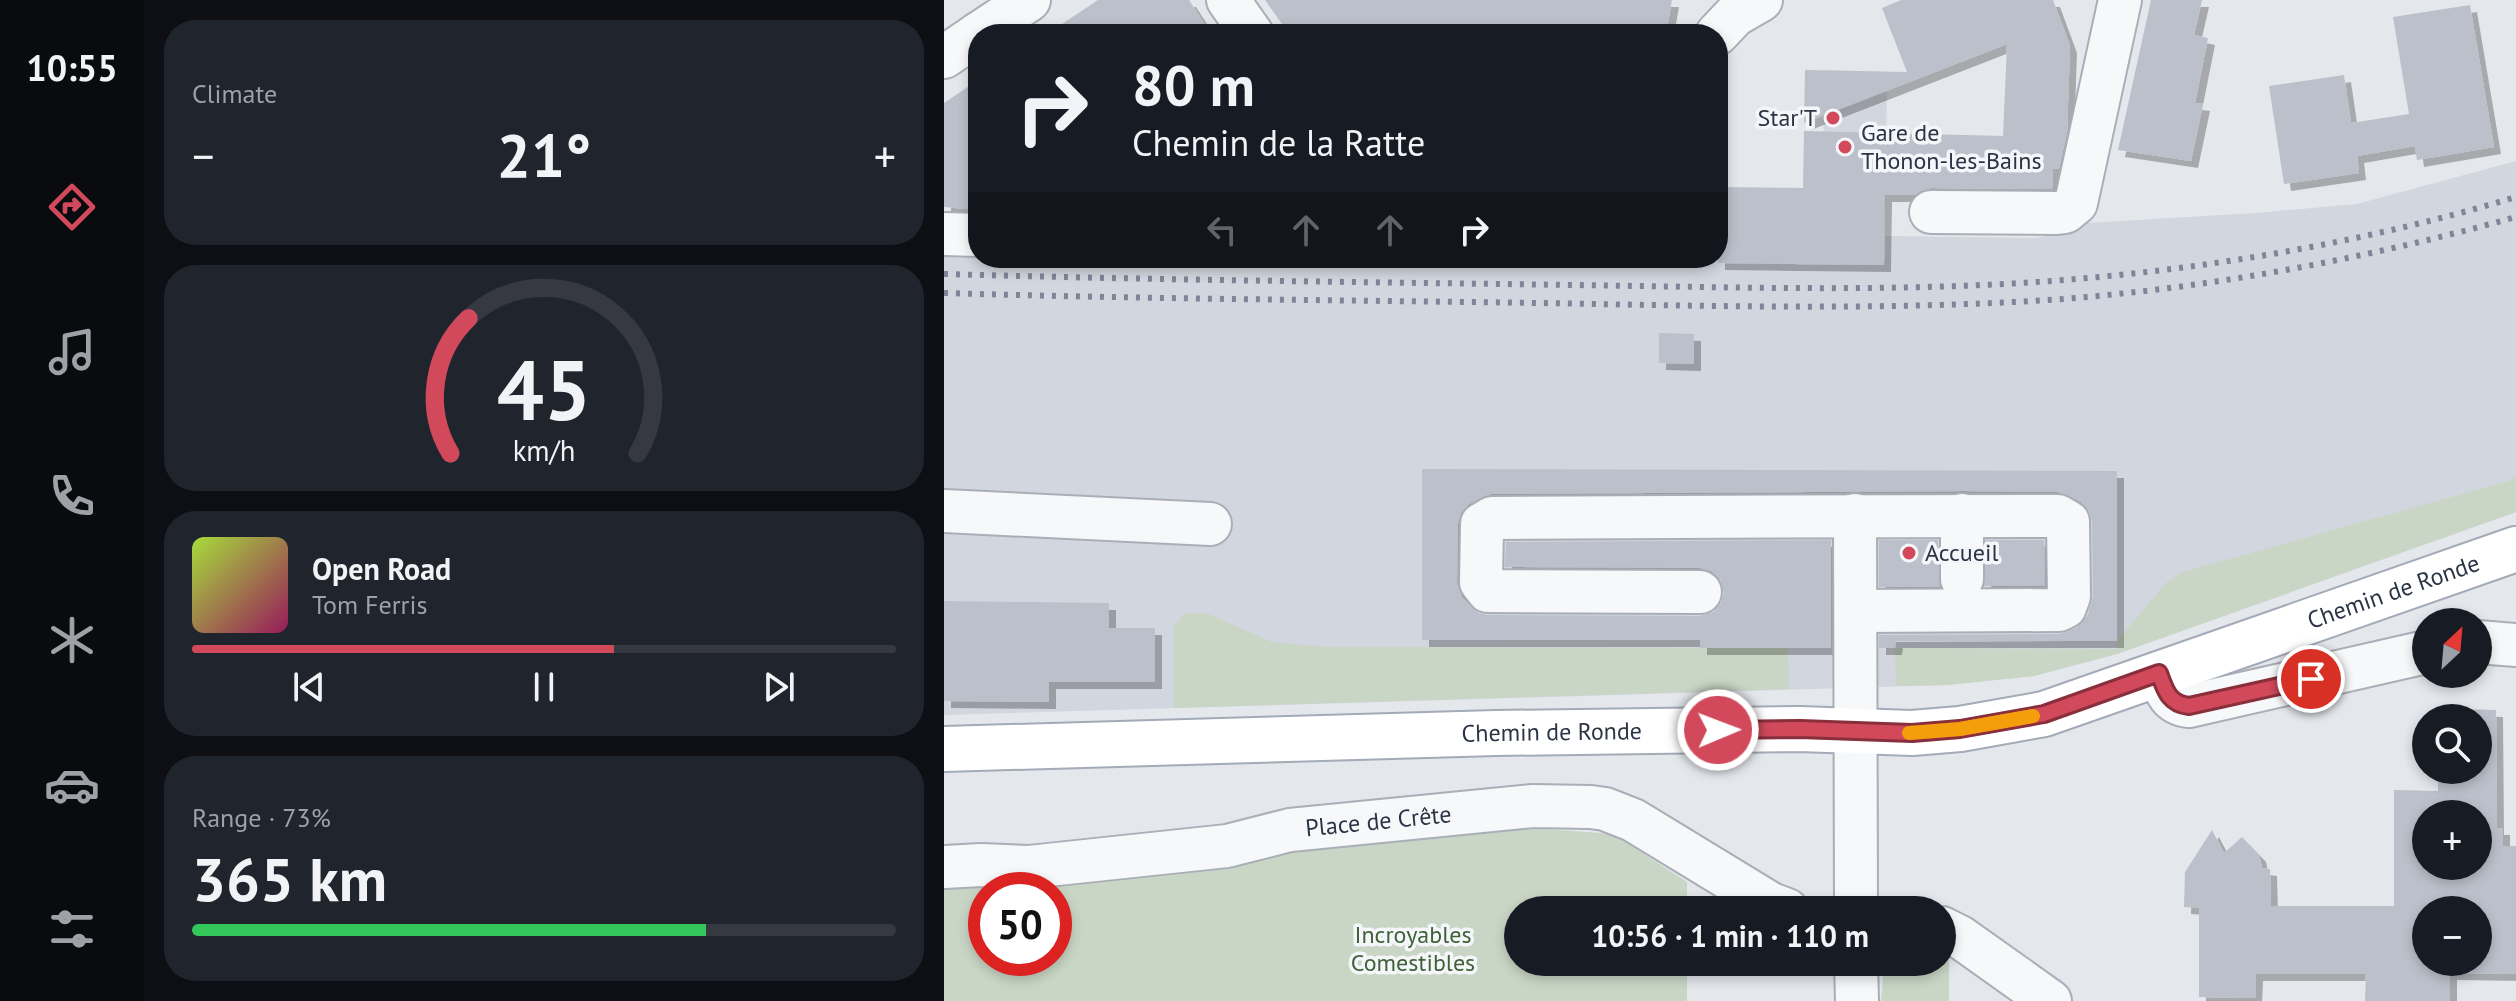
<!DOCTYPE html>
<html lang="en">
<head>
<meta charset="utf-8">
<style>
	:root { --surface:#171b24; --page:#20242c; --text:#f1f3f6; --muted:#9ea1a6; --line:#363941; --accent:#d1495b }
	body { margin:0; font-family:"PT Sans",sans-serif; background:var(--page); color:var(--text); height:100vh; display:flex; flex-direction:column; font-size:30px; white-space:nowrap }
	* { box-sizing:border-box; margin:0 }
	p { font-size:26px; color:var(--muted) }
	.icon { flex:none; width:44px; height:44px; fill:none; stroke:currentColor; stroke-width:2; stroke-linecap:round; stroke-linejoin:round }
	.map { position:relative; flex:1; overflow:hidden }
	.details { display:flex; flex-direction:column; gap:20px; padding:20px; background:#0d0f14; width:800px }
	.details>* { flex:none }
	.guide { position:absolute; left:24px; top:24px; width:760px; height:244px; border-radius:32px; box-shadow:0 4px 12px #0003; background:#171b24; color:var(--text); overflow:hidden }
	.needle { width:52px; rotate:26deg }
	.tools { position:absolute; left:1468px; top:608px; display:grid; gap:16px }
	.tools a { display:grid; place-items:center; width:80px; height:80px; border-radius:50%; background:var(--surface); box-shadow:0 4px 12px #0003; font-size:40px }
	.speed { position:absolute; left:24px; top:872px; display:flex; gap:16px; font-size:40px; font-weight:700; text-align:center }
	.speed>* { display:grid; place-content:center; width:104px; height:104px; border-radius:50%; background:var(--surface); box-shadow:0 4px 12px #0003; line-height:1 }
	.speed .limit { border:12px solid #d22; background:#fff; color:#111 }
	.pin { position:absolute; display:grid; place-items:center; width:68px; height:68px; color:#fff; margin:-34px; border:4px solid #fff; border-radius:50%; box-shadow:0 2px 8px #0007 }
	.me { position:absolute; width:88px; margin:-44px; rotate:89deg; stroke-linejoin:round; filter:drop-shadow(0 0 6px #0008) }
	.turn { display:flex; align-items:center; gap:28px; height:168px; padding:0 32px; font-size:36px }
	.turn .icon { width:104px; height:104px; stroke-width:2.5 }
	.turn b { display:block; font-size:56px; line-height:68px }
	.lanes { display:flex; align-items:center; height:76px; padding:0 32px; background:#0003; justify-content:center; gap:40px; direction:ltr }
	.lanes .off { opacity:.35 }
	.big { font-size:60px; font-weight:700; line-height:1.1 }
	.details .widget { flex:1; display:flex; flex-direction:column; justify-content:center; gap:12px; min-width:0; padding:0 28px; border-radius:32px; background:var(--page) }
	.details .dial { align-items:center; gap:0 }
	.dial svg { height:208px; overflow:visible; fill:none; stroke:var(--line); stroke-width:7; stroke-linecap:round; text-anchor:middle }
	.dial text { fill:var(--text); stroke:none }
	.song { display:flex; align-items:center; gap:24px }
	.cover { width:96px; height:96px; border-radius:12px; background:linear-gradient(135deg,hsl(80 70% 55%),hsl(330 70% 35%)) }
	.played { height:8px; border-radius:4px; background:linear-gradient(90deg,var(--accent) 60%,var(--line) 60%) }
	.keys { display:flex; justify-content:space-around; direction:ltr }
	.heat { display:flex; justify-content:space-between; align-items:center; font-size:44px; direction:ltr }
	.charge { height:12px; border-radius:6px; background:linear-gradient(90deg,#34c759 73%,var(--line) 0) }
	.trip { position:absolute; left:560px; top:896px; width:452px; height:80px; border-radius:40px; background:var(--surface); box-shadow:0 4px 12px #0003; font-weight:700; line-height:80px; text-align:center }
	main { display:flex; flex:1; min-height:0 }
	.tab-bar { display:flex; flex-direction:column; width:144px; justify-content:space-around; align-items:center; background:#090b0e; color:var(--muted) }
	.tab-bar .icon { width:56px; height:56px }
	.tab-bar .selected { color:var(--accent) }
	.tab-bar b { font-size:36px; color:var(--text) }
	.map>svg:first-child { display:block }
	.built { fill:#d2d6de }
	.green { fill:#c9d6c5; fill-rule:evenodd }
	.building { fill:#bbc0ca; fill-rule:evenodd; filter:url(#shadow) }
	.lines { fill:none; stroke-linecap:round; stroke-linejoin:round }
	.minor-casing { stroke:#a9aeb7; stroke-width:46 }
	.major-casing { stroke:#a3abb8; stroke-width:48 }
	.minor { stroke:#f7f8fa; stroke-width:42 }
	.major { stroke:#fff; stroke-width:44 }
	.rail { stroke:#7d8696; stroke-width:6; stroke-dasharray:4 8; stroke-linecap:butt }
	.route-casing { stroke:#882f3b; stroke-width:20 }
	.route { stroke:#d1495b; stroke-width:14 }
	.slow { stroke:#f59e0b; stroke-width:14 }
	.poi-dot { fill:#d1495b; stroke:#f4f6f9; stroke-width:3 }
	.labels { text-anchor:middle; stroke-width:7; stroke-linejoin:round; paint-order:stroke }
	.poi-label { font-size:24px; fill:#2b3445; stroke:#f4f6f9; text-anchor:start }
	.street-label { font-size:24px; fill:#2b3445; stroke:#f4f6f9 }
	.park-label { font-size:24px; fill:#3f6138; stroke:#f4f6f9 }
</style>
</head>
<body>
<main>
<nav class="tab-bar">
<b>10:55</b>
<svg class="icon selected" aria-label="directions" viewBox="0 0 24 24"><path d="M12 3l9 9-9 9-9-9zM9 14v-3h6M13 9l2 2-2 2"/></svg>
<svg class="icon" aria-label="music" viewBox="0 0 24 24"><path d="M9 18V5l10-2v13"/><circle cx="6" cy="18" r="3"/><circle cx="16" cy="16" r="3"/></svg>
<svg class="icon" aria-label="phone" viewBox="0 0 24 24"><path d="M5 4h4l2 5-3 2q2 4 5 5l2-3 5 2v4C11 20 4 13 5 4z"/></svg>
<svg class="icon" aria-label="climate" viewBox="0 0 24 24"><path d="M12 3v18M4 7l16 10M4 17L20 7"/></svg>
<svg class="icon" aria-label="car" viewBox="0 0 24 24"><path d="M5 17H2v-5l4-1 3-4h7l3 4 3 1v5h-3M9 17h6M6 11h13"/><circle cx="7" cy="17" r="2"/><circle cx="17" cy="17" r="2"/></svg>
<svg class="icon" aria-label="filters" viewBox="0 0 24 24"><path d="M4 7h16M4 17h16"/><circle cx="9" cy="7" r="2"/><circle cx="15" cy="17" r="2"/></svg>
</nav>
<section class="details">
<div class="widget"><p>Climate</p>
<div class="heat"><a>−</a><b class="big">21°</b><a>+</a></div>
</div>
<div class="widget dial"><svg viewBox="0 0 100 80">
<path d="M14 69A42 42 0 1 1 86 69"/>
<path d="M14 69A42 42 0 0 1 21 17" stroke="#d1495b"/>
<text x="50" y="56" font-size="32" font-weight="700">45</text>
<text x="50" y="72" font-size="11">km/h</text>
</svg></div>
<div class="widget">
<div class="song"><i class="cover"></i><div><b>Open Road</b><p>Tom Ferris</p></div></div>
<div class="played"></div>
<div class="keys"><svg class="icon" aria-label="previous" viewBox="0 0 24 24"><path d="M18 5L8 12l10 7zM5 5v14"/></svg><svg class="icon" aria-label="pause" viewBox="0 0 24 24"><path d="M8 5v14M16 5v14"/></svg><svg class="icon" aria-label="next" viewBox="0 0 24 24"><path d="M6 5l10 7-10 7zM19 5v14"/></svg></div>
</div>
<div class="widget"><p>Range · 73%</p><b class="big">365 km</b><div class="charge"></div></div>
</section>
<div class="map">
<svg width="1572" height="1001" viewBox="0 0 1572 1001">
	<defs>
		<filter id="shadow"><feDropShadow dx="7" dy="7" stdDeviation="0" flood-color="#0004"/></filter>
	</defs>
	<rect width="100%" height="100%" fill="#e4e7ec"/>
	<path class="built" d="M880 70 943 72 941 236 1088 238 1098 237 1106 233 1110 225 1311 213 1413 204 1572 161V512L1173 654 1090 676 1003 685 0 715V251L34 252V258H774L879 205Z"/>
	<path class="green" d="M1572 477V512L1173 654 1090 676 1003 685 952 686 951 648 1173 649V641L1223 582 1239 572 1565 481Z
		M240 613H262L328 642 380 647 844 648 845 689 230 708V626Z
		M599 829 657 833 672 836 743 882V910H574V962H743V1001H0V888L553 831ZM42 890H110V958H42Z
		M998 955 1005 959V1001H937L939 977 950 962H998Z"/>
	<path class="building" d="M154 0H245L267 34H103Z
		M321 0H728L722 34H345Z
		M957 0H1109L1126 46 1123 132 1115 168 1109 169 1108 189 987 188 976 191 971 195H941L940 265 774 263V187L859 188 860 131 1059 136 1063 44 860 123 861 70 963 72 938 8Z
		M1207 0H1258L1250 35 1264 38 1251 103 1259 104 1247 161 1174 150Z
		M1526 5 1550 147 1473 160 1471 146 1413 156 1415 173 1340 184 1325 86 1400 75 1407 123 1465 114 1449 17Z
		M34 80V210L0 207V103Z
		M715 333 750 334V364L715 363Z
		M478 469 1173 471V641H952L951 648H935V635L1116 634 1132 628 1144 615 1149 596 1148 522 1145 511 1137 502 1114 492 1019 491 547 494 525 504 517 513 514 524 513 583 518 597 534 613 544 615 756 616 769 612 777 603 780 593 776 579 767 571 756 568 561 567 562 542 887 540V648H756V640H478Z
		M935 540H994L996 587H935Z
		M1042 540H1100L1101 586H1040Z
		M0 601 165 603V628H211V682H105V702L0 701Z
		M1518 709 1552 710 1553 828H1559V846H1572V974L1506 973V1001H1421L1422 974H1312L1311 998 1255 997V908L1240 907 1241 872 1268 830 1280 853 1298 837 1315 855 1318 868 1326 869 1327 906H1450V790L1494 791V770H1534V718H1518ZM1482 814H1534V866H1482ZM1482 910H1534V962H1482Z"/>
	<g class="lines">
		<g class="minor-casing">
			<g id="minor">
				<path d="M284 0 308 34"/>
				<path d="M34 34 85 0"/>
				<path d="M773 34 791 15 817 0"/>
				<path d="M0 57 34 34"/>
				<path d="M987 212 1113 213 1121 212 1132 203 1176 0"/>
				<path d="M0 234 34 235"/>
				<path d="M0 511 266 524"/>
				<path d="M911 515 912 910"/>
				<path d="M1018 579V515"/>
				<path d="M756 592 544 591 537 582 538 524 548 518C737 518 925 515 1114 516L1124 522 1125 596 1121 607 1115 610 912 611"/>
				<path d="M1534 642 1572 645"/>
				<path d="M1215 673C1221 690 1225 704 1245 706L1482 652"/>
				<path id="s1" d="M0 867 37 865 85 867 283 846 346 830 589 806 647 807 661 809 689 820 827 904 843 910"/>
				<path d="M998 928 1016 937 1106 1001"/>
				<path d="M912 962 913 1001"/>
			</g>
		</g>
		<g class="major-casing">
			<g id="major">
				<path id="s2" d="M0 749 552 733 856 729 968 733 1016 729 1100 714 1572 549"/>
			</g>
		</g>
		<use href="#minor" class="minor"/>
		<use href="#major" class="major"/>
		<path class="rail" d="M0 274C209 280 418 282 627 285 791 287 956 293 1120 280 1271 268 1426 241 1572 197
			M0 293C198 299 397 300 596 303 770 306 945 311 1119 299 1272 287 1425 258 1572 217"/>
	</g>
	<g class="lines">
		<g class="route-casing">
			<path id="route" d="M774 730 856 729 968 733 1016 729 1100 714 1215 673C1221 690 1225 704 1245 706L1367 679"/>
		</g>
		<use href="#route" class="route"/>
		<path class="slow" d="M965 733 1016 729 1089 716"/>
	</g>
	<g class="poi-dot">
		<circle cx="889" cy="118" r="8"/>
		<circle cx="901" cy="147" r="8"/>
		<circle cx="965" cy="553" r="8"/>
	</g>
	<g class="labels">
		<g class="poi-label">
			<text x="873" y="126" text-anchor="end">Star'T</text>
			<text x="917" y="141">Gare de<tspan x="917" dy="28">Thonon-les-Bains</tspan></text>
			<text x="981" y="561">Accueil</text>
		</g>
		<g class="street-label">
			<text dy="8" stroke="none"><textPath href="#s2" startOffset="1472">Chemin de Ronde</textPath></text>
			<text dy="8" stroke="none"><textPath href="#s2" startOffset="608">Chemin de Ronde</textPath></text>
			<text dy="8" stroke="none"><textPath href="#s1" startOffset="438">Place de Crête</textPath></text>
		</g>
		<g class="park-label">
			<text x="469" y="943">Incroyables<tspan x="469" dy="28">Comestibles</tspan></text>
		</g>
	</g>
</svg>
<div class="tools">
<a><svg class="needle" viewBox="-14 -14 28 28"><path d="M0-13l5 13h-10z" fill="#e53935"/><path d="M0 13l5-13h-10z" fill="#9ea1a6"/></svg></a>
<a><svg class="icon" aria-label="search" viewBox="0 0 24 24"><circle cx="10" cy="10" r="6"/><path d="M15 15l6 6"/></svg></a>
<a>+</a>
<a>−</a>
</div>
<div class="speed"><div class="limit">50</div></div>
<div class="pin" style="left:1367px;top:679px;background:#d93025"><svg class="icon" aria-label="arrive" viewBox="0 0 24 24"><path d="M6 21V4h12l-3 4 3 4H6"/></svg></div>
<svg class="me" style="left:774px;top:730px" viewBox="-20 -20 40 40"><circle r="17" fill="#d1495b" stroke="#fff" stroke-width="3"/><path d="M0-11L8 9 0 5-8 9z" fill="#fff"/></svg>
<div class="trip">10:56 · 1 min · 110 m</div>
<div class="guide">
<div class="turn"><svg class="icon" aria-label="right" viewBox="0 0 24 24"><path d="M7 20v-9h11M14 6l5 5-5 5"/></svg><div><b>80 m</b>Chemin de la Ratte</div></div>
<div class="lanes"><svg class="icon off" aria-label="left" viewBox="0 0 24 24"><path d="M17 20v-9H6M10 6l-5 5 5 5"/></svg><svg class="icon off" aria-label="ahead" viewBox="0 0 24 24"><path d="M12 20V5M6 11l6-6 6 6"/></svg><svg class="icon off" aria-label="ahead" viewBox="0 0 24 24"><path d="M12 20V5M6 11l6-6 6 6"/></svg><svg class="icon" aria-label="right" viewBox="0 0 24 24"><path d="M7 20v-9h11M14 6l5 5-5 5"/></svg></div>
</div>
</div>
</main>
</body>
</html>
